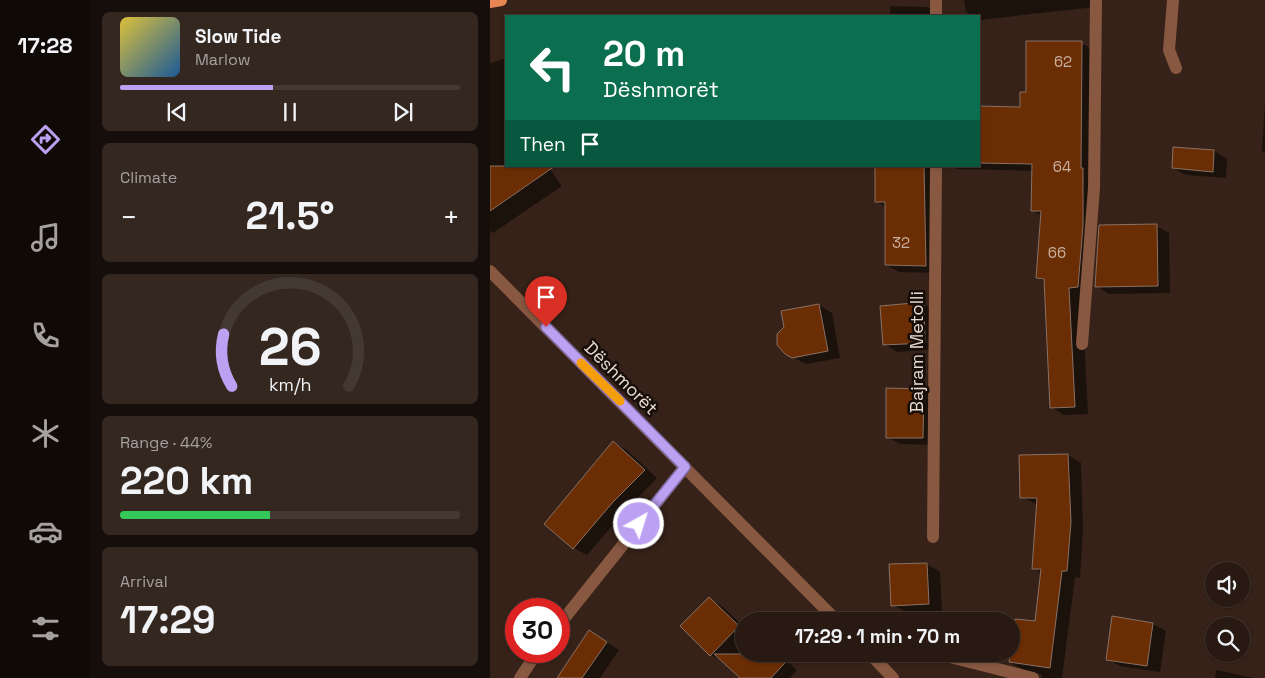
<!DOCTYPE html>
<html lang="en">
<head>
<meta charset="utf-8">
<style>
	:root { --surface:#281a12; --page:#342720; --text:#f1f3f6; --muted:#a5a19f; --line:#443832; --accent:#bca0f2 }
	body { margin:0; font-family:"Space Grotesk",sans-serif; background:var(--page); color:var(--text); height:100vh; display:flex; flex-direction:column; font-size:19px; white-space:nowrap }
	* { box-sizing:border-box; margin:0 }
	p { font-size:16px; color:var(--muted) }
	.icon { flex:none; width:28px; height:28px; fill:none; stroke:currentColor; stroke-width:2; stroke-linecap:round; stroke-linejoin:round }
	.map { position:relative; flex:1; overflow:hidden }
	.side { display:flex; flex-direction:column; gap:12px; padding:12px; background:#160e0a; width:400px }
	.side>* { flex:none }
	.guide { position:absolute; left:15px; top:15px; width:475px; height:152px; border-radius:0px; box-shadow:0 1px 4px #0004,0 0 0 1px var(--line); background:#0b6e4f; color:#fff; overflow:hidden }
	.fabs { position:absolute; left:715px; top:562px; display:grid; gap:10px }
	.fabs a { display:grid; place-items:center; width:45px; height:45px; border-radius:50%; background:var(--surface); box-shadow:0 1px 4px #0004,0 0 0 1px var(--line); font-size:25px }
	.speed { position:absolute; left:15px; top:598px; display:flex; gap:10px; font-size:25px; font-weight:700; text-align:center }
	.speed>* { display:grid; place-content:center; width:65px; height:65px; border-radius:50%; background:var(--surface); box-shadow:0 1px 4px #0004,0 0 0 1px var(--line); line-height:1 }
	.speed .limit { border:8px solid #d22; background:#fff; color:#111 }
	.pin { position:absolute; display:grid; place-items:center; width:42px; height:42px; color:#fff; margin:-51px -21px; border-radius:50% 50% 50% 0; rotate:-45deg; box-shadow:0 0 5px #0007 }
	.pin .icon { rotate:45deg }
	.me { position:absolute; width:55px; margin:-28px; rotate:39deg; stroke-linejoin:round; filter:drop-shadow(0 0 4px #0008) }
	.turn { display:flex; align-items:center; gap:18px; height:105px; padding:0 15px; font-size:22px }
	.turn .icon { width:65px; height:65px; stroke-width:2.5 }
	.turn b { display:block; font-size:35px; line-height:42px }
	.then { display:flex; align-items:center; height:48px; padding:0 15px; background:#0003; gap:10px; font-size:19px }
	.big { font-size:38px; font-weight:800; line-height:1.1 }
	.side .widget { flex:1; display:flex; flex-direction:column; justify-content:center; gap:8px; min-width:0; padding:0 18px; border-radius:8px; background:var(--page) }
	.side .dial { align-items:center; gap:0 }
	.dial svg { height:130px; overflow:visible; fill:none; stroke:var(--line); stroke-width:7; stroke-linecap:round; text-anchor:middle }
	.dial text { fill:var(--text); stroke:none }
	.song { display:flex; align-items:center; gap:15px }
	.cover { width:60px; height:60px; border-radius:8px; background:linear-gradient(135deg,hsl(50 70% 55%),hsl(210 70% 35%)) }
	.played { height:5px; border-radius:2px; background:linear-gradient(90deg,var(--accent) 45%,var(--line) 45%) }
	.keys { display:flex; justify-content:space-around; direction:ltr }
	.heat { display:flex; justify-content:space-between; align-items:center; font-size:28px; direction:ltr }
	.charge { height:8px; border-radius:4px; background:linear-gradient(90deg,#34c759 44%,var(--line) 0) }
	.trip { position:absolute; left:245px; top:612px; width:285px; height:50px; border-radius:25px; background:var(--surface); box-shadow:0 1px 4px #0004,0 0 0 1px var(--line); font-weight:800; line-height:50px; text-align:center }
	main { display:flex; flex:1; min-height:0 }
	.menu { display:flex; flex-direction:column; width:90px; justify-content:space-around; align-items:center; background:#100a07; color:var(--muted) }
	.menu .icon { width:35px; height:35px }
	.menu .current { color:var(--accent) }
	.menu b { font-size:22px; color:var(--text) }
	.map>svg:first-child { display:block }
	.shadow { fill:#0007 }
	.building { fill:#6b2d03; stroke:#897165 }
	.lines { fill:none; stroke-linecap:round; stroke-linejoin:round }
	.minor { stroke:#885841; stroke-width:12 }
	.major { stroke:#e88554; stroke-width:12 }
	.route-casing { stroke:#7a689d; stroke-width:12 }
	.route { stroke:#bca0f2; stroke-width:9 }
	.slow { stroke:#f59e0b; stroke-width:9 }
	.labels { text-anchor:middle; stroke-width:5; stroke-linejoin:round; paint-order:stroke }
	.number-label { font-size:15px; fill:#c9af9f }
	.street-label { font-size:18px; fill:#e8dad3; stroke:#170e0a }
</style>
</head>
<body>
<main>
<nav class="menu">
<b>17:28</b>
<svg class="icon current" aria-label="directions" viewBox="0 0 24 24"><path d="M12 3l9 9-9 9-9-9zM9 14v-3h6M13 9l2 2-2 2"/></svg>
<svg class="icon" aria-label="music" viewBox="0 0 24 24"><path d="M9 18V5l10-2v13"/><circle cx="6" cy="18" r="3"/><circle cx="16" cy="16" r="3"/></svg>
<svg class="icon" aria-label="phone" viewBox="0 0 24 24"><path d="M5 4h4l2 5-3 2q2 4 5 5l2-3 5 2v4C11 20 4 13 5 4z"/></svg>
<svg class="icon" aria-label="climate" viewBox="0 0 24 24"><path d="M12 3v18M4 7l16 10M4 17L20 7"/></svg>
<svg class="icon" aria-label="car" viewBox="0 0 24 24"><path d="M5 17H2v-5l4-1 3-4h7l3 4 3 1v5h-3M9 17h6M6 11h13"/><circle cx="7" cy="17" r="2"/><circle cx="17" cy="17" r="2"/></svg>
<svg class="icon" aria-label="filters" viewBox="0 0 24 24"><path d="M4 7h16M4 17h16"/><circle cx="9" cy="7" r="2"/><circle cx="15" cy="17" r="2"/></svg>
</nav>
<section class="side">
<div class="widget">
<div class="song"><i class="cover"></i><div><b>Slow Tide</b><p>Marlow</p></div></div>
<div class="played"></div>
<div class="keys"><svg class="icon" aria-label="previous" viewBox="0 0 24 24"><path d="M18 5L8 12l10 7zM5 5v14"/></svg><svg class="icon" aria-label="pause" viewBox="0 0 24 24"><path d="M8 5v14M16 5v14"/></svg><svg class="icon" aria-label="next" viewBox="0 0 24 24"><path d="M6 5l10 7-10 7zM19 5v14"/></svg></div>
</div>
<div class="widget"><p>Climate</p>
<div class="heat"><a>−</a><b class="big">21.5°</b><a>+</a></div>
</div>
<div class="widget dial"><svg viewBox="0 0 100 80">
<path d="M14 69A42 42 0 1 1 86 69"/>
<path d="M14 69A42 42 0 0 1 9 37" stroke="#bca0f2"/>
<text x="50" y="56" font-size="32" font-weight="700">26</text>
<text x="50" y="72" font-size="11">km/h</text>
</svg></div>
<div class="widget"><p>Range · 44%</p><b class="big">220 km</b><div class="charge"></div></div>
<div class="widget"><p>Arrival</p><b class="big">17:29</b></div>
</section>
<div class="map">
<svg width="775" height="678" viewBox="0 0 775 678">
	<rect width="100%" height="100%" fill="#362218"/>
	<path class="shadow" d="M474 0H605V7L489 20V16H483L476 12Z
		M400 6 438 7 451 16H400Z
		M591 43 604 50 603 175 592 294 598 414 574 415 561 407 555 282 547 278 552 216 542 210 543 171 467 169 463 166H489V108H531L538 93Z
		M16 58V166H58L72 186 3 233 0 231V63Z
		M775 100V153L772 152Z
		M684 148 724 151 737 159 736 178 696 175 683 168Z
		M385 166H456L447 169 448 273 409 272 396 265V207L386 201Z
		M666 226 679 233 680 293 619 294 606 286Z
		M433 303 446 311 448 349 407 352 394 344Z
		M329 305 342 313 350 358 316 364 295 353 292 312Z
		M433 390 446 398V445L410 444 397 437Z
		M124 443 137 450 167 478 136 510 97 555 84 548Z
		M578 455 591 463 593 530 590 578 585 577 572 678H552V675L534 670 521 663 526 620 546 623 552 573 543 568 548 505 531 497Z
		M437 564 450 572 452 611 416 612 403 605 401 566Z
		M219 599 232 606 254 627V654H289L307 670 300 678H252L234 662 221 655Z
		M663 624 676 631 670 672 630 666 617 659Z
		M112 639 129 650 110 678H68Z
		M726 670 764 678H725Z"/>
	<path class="building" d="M536 41H592L591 168H593V226L588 287 579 288 585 407 560 408 554 279 546 278 551 211H541L542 164 489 163V106L530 107V92H536Z
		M683 147 724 150 723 172 682 168Z
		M0 166H65L0 211Z
		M385 166H434L436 266 395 265V202H385Z
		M667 224 668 286 605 287 609 225Z
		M434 302 435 343 393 345 390 306Z
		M329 304 338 351 302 358 295 354 287 345V334L294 327 291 311Z
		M396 388 434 389 433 438H396Z
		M123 441 155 470 123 502 83 549 54 524Z
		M578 454 581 522 577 571H572L560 668 519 662 525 619 545 621 551 569H542L547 498H530L529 455Z
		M437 563 439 604 401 606 399 564Z
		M219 597 249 626 220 656 190 626Z
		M622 616 663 623 657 666 616 660Z
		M99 630 117 642 92 678H67Z
		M224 654H303L281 678H250Z"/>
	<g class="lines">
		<path class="minor" d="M446 0V16
			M683 0 679 50 686 68
			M0 271 347 621
			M592 344 604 188 606 0
			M443 537 446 166
			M69 625 195 467
			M380 654 403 678
			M448 654 543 678
			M30 678 48 651"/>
		<path class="major" d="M0 2 11 0"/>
	</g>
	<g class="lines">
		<g class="route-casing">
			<path id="route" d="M56 327 195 467 149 524"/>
		</g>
		<use href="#route" class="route"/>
		<path class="slow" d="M91 363 130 401"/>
	</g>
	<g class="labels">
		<g class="number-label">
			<text x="573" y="67">62</text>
			<text x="572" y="172">64</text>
			<text x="411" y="248">32</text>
			<text x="567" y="258">66</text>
		</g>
		<g class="street-label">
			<text transform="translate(427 352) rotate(-90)" y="6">Bajram Metolli</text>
			<text transform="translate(131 378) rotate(45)" y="6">Dëshmorët</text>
		</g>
	</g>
</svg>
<div class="fabs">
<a><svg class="icon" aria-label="sound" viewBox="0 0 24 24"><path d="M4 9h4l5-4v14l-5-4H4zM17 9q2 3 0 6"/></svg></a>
<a><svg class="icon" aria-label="search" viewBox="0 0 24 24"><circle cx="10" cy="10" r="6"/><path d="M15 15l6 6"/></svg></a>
</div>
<div class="speed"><div class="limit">30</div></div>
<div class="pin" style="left:56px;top:327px;background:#d93025"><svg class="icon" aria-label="arrive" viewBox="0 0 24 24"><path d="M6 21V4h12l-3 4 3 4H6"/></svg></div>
<svg class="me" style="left:149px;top:524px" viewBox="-20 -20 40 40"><circle r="17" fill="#bca0f2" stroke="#fff" stroke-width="3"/><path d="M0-11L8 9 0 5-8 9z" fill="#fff"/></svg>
<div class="trip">17:29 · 1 min · 70 m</div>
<div class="guide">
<div class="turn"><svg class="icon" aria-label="left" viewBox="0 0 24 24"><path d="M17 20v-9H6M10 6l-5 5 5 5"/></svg><div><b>20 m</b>Dëshmorët</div></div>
<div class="then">Then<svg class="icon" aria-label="arrive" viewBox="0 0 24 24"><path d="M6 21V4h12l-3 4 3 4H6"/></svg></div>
</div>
</div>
</main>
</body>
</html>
